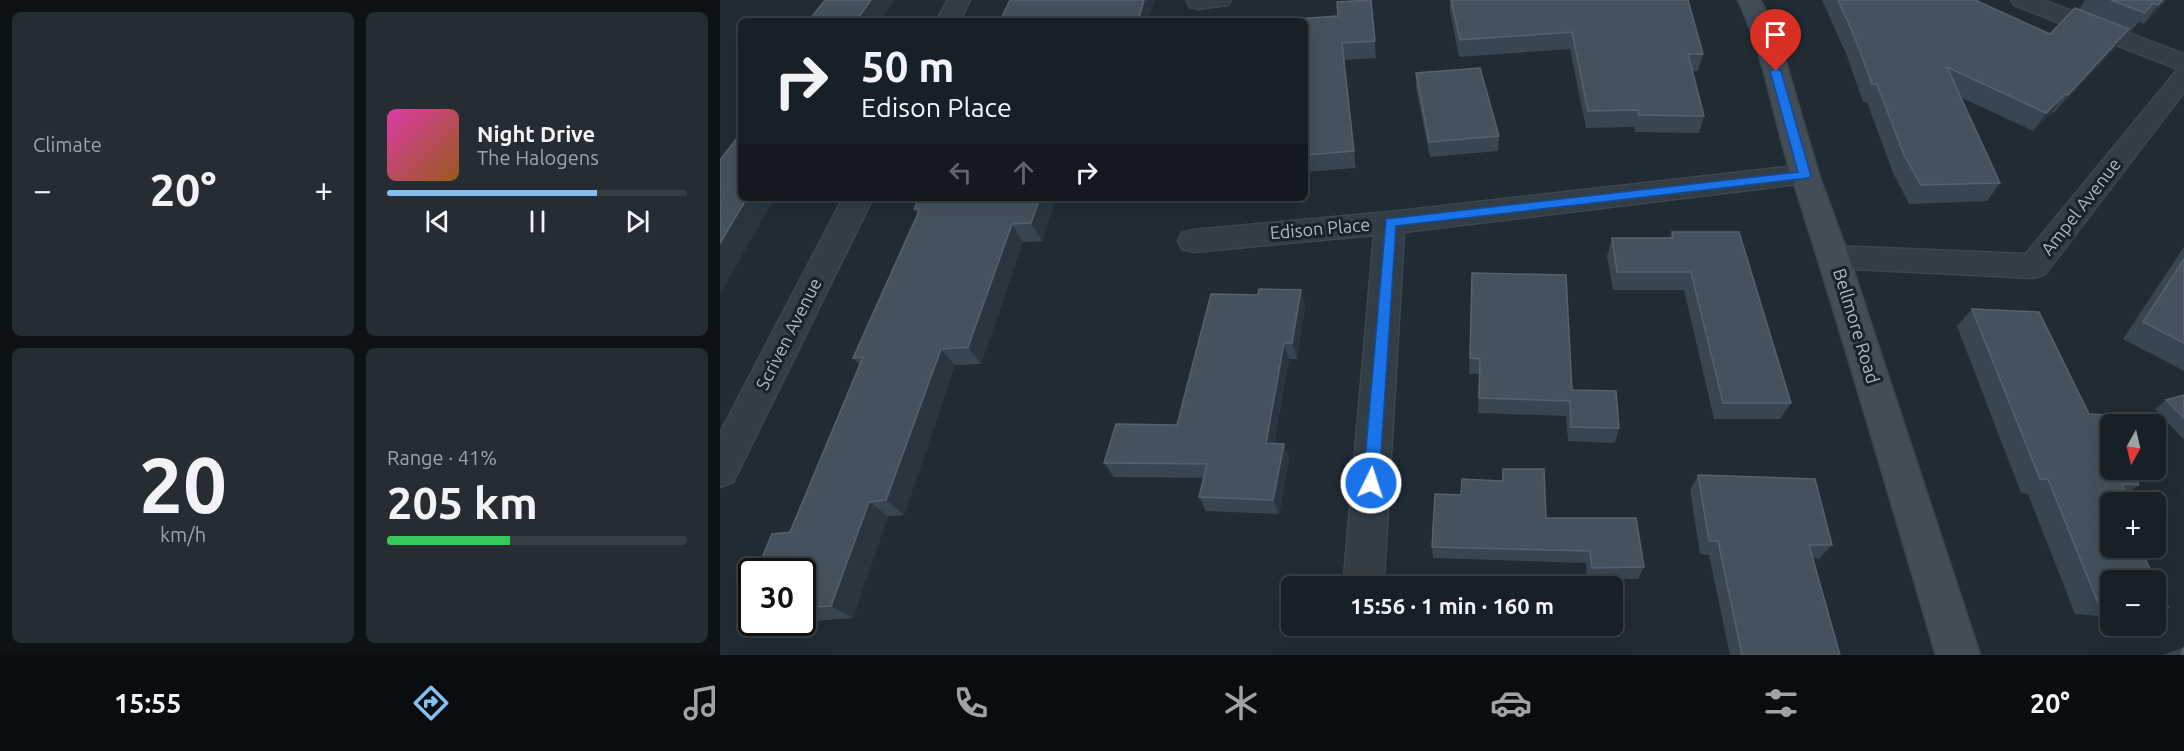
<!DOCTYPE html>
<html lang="en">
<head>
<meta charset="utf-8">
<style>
	:root { --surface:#182027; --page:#252d33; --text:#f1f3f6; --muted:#9fa3a7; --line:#363e44; --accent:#83bff1 }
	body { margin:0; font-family:Ubuntu,sans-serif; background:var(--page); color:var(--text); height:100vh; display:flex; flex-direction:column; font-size:22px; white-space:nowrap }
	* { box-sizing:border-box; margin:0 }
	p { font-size:20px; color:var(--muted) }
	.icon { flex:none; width:33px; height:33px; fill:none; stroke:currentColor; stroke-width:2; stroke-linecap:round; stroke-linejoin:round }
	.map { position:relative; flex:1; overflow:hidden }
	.sheet { display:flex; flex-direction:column; gap:12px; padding:12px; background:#0d1215; width:720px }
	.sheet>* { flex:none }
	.banner { position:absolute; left:18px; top:18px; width:570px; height:183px; border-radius:9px; box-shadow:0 6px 24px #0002,0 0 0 2px var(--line); background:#182027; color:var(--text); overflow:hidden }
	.needle { width:39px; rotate:188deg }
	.tools { position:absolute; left:1380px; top:414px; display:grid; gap:12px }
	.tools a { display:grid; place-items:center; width:66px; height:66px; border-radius:9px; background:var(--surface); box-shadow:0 6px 24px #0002,0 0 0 2px var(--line); font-size:30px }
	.speed { position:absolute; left:18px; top:558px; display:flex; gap:12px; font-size:30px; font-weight:700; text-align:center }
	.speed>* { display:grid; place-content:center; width:78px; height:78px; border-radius:50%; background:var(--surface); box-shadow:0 6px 24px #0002,0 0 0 2px var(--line); line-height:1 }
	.speed .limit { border:3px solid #111; border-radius:9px; background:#fff; color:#111 }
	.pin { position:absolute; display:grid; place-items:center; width:51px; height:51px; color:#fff; margin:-62px -26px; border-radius:50% 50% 50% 0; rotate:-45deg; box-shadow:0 0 6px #0007 }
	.pin .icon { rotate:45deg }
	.me { position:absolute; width:66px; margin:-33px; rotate:4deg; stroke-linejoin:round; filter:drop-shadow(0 0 4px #0008) }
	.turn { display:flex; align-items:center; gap:21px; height:126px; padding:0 24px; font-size:27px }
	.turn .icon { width:78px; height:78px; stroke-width:2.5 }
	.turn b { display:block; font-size:42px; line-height:51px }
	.lanes { display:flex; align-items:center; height:57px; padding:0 24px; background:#0003; justify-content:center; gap:30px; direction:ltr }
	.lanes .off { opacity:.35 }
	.big { font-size:45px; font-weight:700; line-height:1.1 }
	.sheet .card { flex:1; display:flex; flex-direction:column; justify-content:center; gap:9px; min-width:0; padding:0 21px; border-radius:9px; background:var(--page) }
	.sheet .dial { align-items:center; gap:0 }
	.dial b { font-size:78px; line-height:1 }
	.song { display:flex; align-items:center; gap:18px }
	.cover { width:72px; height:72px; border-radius:9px; background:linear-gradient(135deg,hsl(320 70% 55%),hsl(30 70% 35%)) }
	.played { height:6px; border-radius:3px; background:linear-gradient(90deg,var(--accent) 70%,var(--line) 70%) }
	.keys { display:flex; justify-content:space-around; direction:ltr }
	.heat { display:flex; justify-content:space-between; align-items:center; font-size:33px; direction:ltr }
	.charge { height:9px; border-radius:4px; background:linear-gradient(90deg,#34c759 41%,var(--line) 0) }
	.sheet .tiles { flex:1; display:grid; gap:12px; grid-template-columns:repeat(2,1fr) }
	.trip { position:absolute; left:561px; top:576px; width:342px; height:60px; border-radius:9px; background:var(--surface); box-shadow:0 6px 24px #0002,0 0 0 2px var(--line); font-weight:700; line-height:60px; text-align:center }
	.menu { display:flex; height:96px; justify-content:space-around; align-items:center; background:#0a0d10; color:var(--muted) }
	.menu .icon { width:42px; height:42px }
	.menu .active { color:var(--accent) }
	.menu b { font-size:27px; color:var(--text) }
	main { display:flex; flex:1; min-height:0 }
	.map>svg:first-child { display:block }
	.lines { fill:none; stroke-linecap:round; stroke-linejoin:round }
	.street-casing { stroke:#3c464e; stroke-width:3 }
	.secondary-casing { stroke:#3c464e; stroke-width:3 }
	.street { fill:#333d45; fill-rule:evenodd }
	.secondary { fill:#414d57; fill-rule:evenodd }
	.wall { fill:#384651 }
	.shaded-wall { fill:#293640 }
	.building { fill:#44525d; stroke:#55626d; stroke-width:1.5 }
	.route { fill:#1a73e8; stroke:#114b97; stroke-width:1.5 }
	.labels { text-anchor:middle; stroke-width:6; stroke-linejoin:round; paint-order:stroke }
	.street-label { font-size:18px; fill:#adb8c2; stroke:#192229 }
</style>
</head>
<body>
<main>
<section class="sheet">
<div class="tiles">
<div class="card"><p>Climate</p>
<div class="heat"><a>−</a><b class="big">20°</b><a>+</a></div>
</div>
<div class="card">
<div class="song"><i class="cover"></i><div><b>Night Drive</b><p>The Halogens</p></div></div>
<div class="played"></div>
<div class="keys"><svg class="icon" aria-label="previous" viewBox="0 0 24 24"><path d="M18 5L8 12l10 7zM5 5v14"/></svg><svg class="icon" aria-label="pause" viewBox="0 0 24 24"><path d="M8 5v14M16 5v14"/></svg><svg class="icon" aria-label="next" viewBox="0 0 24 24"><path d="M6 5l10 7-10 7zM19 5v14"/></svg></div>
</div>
<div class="card dial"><b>20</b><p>km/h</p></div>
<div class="card"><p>Range · 41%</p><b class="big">205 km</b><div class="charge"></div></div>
</div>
</section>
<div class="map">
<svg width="1464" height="655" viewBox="0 0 1464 655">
	<rect width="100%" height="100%" fill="#202b34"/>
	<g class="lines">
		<g class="street-casing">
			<path id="street" d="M228 0H250L240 21H216Z
				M468 0H511L508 5 478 9 470 7 467 2Z
				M1291 0H1323L1464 54V92L1325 274 1314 278 1114 268 1103 265 1099 257 1103 249 1114 246 1306 254 1458 69 1294 5Z
				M1085 165 1095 168 1099 175 1095 182 684 232 664 577 660 586H628L624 577 654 235 473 252 462 249 458 241 462 233 473 230 670 212Z
				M123 198H153L13 482 0 487V433Z"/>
		</g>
		<g class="secondary-casing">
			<path id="secondary" d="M1018 0H1040L1056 29 1099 175 1129 257 1260 655H1216C1169 495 1123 336 1072 177 1053 118 1045 56 1018 0Z"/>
		</g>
		<use href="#street" class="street"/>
		<use href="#secondary" class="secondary"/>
	</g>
	<path class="wall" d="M651 0 656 58 624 60 636 168 585 172V21L618 16Z
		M730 0H968L983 54 978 71H972L984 116 979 133 915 132 914 127 866 128 850 49 739 57 730 11Z
		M1102 0H1255L1330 34 1359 10 1365 0H1447L1424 24 1419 22 1411 31 1408 30 1396 47 1334 113 1332 112 1313 131 1240 97 1280 183 1267 201 1189 204 1173 173 1147 102H1143L1127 56Z
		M696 73 779 136 778 151 710 157 696 88Z
		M336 198 322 241 303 242 261 364 235 365 184 515 168 516 133 618 82 622V572L70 532 140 365 133 358 198 215 194 209Z
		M952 232 1071 403 1060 419H994L964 290H893L887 256 892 238H950Z
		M1464 247V371L1403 339Z
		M752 273 852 390 899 428 895 443 848 441 846 416 758 413 759 374H749Z
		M581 290 585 306 577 359H569L554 443 564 444 569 458 559 514 486 511 479 497 483 478 394 477 384 463 457 425 538 295Z
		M1252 309 1319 312 1369 414 1386 415 1390 425V470H1411L1419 485 1407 493 1411 502H1390V548H1420L1448 607 1436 613V580H1390V617L1355 614 1308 494 1301 493 1237 326Z
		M1464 395V440L1435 409 1446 400Z
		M783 469 826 518 924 567 918 579H867L866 563 713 558 712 547 741 495 782 481Z
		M978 475 1112 545 1099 559 1093 558 1120 655H1010L989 555 980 554 970 490Z
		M32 582V620L18 614Z
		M38 622H72L43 625Z
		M1464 647V655H1443Z"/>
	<path class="shaded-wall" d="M151 0H175L160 21H136Z
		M424 0H435L429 21H418Z
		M1443 0H1447L1424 24 1438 5Z
		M1409 29 1396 47 1334 113 1348 95Z
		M1345 94 1332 112 1313 131 1326 113Z
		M27 198H55L0 294V243Z
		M320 198H336L322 241 311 223Z
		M292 224 303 242 261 364 248 347Z
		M581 290 585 306 577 359 572 343Z
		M564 343 569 359 551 458 546 443Z
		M221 349 235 365 184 515 166 500Z
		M564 444 569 458 559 514 553 500Z
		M149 502 168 516 133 618 111 606Z"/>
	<path class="building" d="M105 0H151L136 21H95L97 18 90 19Z
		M290 0H424L418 21H280Z
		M651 0 655 41 622 43 634 151 585 155V21H546L618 16 617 2Z
		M731 0H968L983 54H968L984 116 919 115 918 110 868 111 852 32 740 40Z
		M1118 0H1255L1330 34 1355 8 1409 29 1348 95 1345 94 1326 113 1227 67 1280 183 1201 185 1184 155 1157 84H1152L1135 38Z
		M1391 0H1443L1438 5 1433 3 1425 13Z
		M760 68 779 136 709 142 696 73Z
		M21 133V198H27L0 243V160Z
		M199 198H320L311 223 292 224 248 347 221 349 166 500 149 502 111 606 82 608V572H36L52 534 70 532 143 357 133 358 200 209H194Z
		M952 232H1019L1071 403H1003L971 272H897L892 238H953Z
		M1464 259V343L1423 322Z
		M752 273 846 275 852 390 896 391 899 428 851 427 850 401 759 398 760 359 750 358Z
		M539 289 581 290 572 343H564L546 443 564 444 553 500 479 497 487 464 384 463 396 424 457 425 491 294 538 295Z
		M1252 309 1319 312 1369 414 1386 415 1390 425V470H1411L1419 485 1402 484 1411 502H1390V548H1420L1448 607H1436V580H1390V603H1378L1328 479H1320Z
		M1464 395V418L1446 400Z
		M783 469H824L826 518H916L924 567 872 568 870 551 712 547 715 494 741 495 742 479 783 481Z
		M978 475 1095 479 1112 545H1089L1120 655H1022L998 541H989Z
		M32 582V612L18 614Z
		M1464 647V655H1461Z"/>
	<path class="route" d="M1056 68 1061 71 1091 176 1089 178 676 226 659 483 657 488 651 490 645 488 643 483 666 219 1078 172 1050 71Z"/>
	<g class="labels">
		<g class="street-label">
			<text transform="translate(1361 207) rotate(-52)" y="6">Ampel Avenue</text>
			<text transform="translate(600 229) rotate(-5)" y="6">Edison Place</text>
			<text transform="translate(1136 326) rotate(73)" y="6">Bellmore Road</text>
			<text transform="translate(69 334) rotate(-63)" y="6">Scriven Avenue</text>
		</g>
	</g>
</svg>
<div class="tools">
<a><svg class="needle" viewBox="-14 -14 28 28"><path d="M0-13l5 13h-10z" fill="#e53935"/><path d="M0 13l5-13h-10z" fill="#9fa3a7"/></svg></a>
<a>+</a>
<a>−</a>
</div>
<div class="speed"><div class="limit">30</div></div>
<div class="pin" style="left:1056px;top:71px;background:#d93025"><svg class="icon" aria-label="arrive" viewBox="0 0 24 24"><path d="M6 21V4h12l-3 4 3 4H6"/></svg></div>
<svg class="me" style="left:651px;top:483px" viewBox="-20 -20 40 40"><circle r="17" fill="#1a73e8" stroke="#fff" stroke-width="3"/><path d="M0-11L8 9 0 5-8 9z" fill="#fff"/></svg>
<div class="trip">15:56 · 1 min · 160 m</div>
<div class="banner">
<div class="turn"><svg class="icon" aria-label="right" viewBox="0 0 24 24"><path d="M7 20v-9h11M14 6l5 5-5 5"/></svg><div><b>50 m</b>Edison Place</div></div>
<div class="lanes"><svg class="icon off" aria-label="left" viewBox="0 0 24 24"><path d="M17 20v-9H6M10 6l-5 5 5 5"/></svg><svg class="icon off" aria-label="ahead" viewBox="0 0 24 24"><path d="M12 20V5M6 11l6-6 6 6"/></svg><svg class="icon" aria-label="right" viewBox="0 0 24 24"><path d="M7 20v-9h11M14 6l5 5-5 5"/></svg></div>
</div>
</div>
</main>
<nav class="menu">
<b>15:55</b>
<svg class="icon active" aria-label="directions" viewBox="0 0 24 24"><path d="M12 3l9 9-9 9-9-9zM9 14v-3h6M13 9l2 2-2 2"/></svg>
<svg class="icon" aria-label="music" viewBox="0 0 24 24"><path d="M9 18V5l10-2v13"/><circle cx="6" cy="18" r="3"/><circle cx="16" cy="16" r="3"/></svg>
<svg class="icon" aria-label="phone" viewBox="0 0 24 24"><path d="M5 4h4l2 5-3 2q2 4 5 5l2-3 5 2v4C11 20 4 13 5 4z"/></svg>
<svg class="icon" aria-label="climate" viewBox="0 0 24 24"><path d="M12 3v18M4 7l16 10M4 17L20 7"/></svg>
<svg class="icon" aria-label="car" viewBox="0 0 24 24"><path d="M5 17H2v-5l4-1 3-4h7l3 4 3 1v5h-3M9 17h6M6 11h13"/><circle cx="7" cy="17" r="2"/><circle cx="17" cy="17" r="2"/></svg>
<svg class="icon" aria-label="filters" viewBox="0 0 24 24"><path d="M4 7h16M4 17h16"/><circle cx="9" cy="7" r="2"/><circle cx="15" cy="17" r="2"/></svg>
<b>20°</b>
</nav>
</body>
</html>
